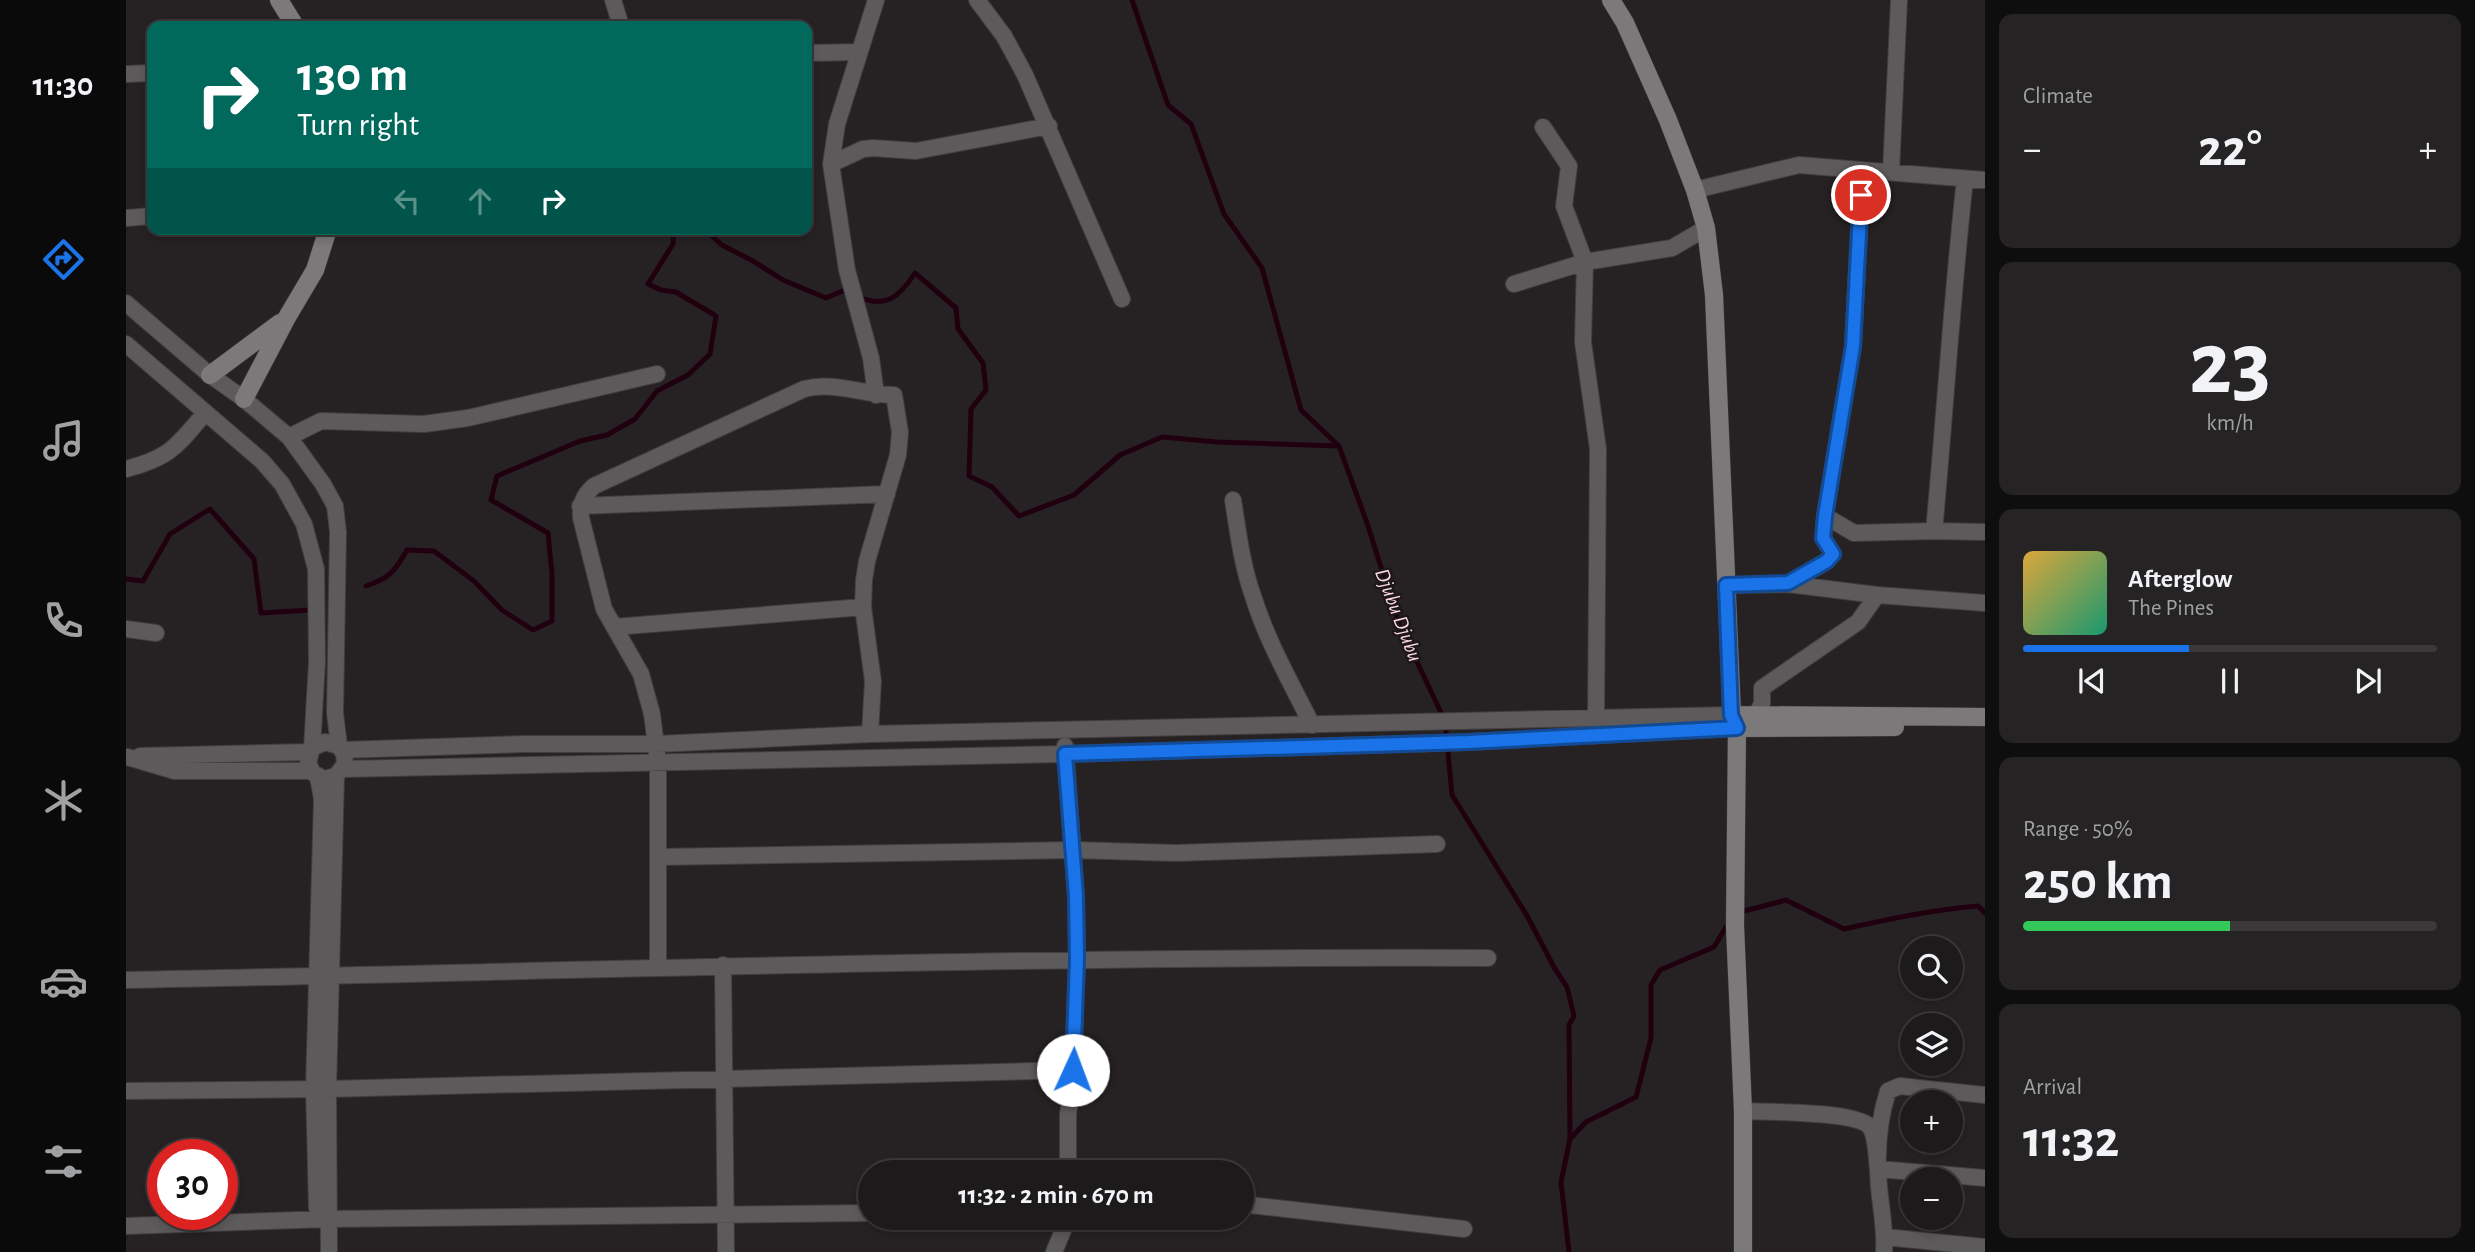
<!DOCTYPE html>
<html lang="en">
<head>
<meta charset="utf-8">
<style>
	:root { --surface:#1c1a1a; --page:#252323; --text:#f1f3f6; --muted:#a0a1a2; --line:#3a3839; --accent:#1a73e8 }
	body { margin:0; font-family:"Alegreya Sans",sans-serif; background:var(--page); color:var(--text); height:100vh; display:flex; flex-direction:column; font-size:26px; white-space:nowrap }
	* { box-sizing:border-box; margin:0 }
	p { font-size:23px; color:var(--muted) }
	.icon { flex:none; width:38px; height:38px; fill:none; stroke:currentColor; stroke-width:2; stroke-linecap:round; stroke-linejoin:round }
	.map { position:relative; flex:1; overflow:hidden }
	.sheet { display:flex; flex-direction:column; gap:14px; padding:14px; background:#0f0e0e; width:490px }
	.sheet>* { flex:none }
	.hud { position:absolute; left:21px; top:21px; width:665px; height:214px; border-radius:14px; box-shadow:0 4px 10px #0003,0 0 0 2px var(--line); background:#00695c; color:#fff; overflow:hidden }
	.controls { position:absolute; left:1774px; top:936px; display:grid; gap:14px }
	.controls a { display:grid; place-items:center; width:63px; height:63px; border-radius:50%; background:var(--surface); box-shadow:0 4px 10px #0003,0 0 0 2px var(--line); font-size:35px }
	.speed { position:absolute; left:21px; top:1139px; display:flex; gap:14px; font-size:35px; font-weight:700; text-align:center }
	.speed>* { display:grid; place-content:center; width:91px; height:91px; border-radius:50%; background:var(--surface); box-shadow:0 4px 10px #0003,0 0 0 2px var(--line); line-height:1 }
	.speed .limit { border:10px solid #d22; background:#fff; color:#111 }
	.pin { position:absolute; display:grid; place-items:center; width:60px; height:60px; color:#fff; margin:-30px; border:4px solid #fff; border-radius:50%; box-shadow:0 2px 7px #0007 }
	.me { position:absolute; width:77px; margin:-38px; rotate:2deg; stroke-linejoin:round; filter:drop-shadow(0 0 5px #0008) }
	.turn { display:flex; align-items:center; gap:24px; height:147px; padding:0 35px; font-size:32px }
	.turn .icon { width:91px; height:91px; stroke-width:2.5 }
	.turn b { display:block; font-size:49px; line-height:60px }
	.lanes { display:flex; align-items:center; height:66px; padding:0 35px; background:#0003; justify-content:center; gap:35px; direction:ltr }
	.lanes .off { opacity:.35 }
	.big { font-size:52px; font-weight:700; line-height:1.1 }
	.sheet .widget { flex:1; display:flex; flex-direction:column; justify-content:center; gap:10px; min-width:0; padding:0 24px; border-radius:14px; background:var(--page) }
	.sheet .dial { align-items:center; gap:0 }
	.dial b { font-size:91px; line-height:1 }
	.song { display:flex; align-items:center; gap:21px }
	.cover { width:84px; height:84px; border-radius:10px; background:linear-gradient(135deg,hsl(40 70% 55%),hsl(160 70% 35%)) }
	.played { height:7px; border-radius:4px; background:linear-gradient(90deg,var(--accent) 40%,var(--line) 40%) }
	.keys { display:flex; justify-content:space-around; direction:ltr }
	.heat { display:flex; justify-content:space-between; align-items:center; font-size:38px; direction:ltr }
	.charge { height:10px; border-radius:5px; background:linear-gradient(90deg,#34c759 50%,var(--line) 0) }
	.trip { position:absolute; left:732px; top:1160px; width:396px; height:70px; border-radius:35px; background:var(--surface); box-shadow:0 4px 10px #0003,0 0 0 2px var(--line); font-weight:700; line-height:70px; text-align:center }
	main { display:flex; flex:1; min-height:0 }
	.tabs { display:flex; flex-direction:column; width:126px; justify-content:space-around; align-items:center; background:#0b0a0a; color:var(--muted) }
	.tabs .icon { width:49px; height:49px }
	.tabs .current { color:var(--accent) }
	.tabs b { font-size:32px; color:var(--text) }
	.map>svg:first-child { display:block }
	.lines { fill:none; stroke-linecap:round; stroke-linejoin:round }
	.stream { stroke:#20000f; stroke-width:5 }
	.street-casing { stroke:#423e3f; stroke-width:18 }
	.secondary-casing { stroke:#423e3f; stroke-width:19 }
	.street { stroke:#5c5a5b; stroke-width:16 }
	.secondary { stroke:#7c797a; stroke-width:18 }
	.route-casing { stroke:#114b97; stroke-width:18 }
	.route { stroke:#1a73e8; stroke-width:12 }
	.labels { text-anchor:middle; stroke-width:5; stroke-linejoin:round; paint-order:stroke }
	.water-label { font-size:21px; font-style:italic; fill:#fed7e6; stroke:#1c181a }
</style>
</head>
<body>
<main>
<nav class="tabs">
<b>11:30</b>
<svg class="icon current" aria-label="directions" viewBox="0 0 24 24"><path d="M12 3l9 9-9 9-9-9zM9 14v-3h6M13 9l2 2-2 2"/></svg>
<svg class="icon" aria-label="music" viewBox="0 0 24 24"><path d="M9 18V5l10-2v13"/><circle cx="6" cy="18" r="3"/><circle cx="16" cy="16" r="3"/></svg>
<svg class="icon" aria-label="phone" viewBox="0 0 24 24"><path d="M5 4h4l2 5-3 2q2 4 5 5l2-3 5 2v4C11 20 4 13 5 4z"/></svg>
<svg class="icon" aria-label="climate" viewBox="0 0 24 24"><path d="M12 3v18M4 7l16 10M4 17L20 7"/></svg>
<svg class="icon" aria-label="car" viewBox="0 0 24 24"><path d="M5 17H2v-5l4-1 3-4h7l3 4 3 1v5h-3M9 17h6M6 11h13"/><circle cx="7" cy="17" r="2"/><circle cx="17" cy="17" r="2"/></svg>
<svg class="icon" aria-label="filters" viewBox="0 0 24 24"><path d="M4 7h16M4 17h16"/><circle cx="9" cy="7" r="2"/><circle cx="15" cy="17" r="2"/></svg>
</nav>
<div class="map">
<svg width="1859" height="1252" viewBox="0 0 1859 1252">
	<rect width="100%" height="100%" fill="#262223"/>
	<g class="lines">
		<path class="stream" d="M1006 0 1042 105 1065 124 1098 214 1136 268 1175 410 1213 446 1241 523 1273 624 1319 721 1326 795 1400 914 1429 969 1441 987 1448 1016 1443 1025 1444 1139 1435 1182 1443 1252
			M578 229 596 245 627 261 657 280 700 298 719 290 722 292
			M731 296C760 310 774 296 789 273L830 308 832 329 857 363 860 390 845 409 843 476 866 487 893 516 948 495 994 455 1036 437 1091 442 1213 446
			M0 579 17 581 44 534 84 509 128 559 135 613 184 610
			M240 586C264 578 269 571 281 550L308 551 348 581 376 610 407 630 426 621V574L422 533 365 500 371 476 454 441 481 435 509 419 531 391 562 375 584 354 590 316 550 292 535 290 522 284 547 244 548 229
			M1611 913 1660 900 1718 929C1763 919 1805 910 1852 906L1859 913
			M1444 1139 1460 1122 1510 1097 1525 1038V985L1534 970 1588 947 1603 922"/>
		<g class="street-casing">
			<path id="street" d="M487 0 495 26
				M851 0 878 36 899 75 996 299
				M681 53 733 52
				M0 74 26 73
				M1417 127 1443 166 1438 206 1459 262 1457 342 1472 449 1470 719
				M705 164 737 149 747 148 790 151 923 126
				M1765 172 1773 0
				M1569 190 1673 165 1859 180
				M0 218 26 216
				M1388 284 1459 262 1546 248 1580 228
				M0 303 84 375 118 399 163 437 197 484 209 506 212 532 209 713 213 746 218 754 219 764 210 776 198 779 187 773 182 763 186 748 199 742 213 746
				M0 344 136 461 156 484 178 524 190 569 191 662 186 748
				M750 395 745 358 721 270 705 164 711 124 750 0
				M163 437 195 421 298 424 342 418 531 374
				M0 469C44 458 51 446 79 413
				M1107 500C1112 532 1116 565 1127 596 1141 641 1165 683 1186 725
				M454 506 761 494
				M1699 516 1727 346 1736 170
				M1808 531C1819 413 1826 296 1839 179
				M1662 584 1751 595
				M1600 585 1662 584 1701 561 1707 554 1697 538 1699 516 1728 533 1808 531 1859 532
				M488 627 737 607
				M0 629 30 633
				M1631 714 1636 703V688L1732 622 1751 595 1859 603
				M939 746 950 896 951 959 947 1070 949 1072 942 1114V1172
				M216 750 398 744H531L744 734 1606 715
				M14 756 183 752
				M1 757 49 771H185
				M217 769 939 754 1342 742 1611 728
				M532 857 947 850 1050 853 1311 844
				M597 965 600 1252
				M532 966V762L526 714 515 674 478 609 455 518C454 504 457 496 468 486L678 389C708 381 737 395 768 395L774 432 772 455 741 561 738 580 737 607 747 681 744 734
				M0 980C454 971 908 956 1362 958
				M0 1091 202 1089 947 1070
				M1617 1111C1641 1112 1728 1111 1743 1126 1751 1135 1750 1157 1752 1169L1859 1178
				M1115 1204 1338 1229
				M191 1208 188 1089 196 799 192 777
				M0 1226 202 1219 744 1213
				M1759 1237 1859 1247
				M203 1252 202 1089 210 776
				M928 1252 938 1228 939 1218
				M1758 1252C1760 1224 1752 1197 1752 1169 1751 1143 1754 1116 1762 1091L1774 1086 1859 1095"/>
		</g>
		<g class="secondary-casing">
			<path id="secondary" d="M153 0 169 26
				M1485 0 1499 23 1542 120 1569 190 1580 228 1588 295 1606 715 1611 728 1609 926 1617 1111V1252
				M84 375 154 323
				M118 399 160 319 189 270 202 229
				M1606 715 1859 717
				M1611 728 1769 727"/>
		</g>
		<use href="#street" class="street"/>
		<use href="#secondary" class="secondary"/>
	</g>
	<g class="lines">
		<g class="route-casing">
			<path id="route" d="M947 1070 951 959 950 896 939 754 1342 742 1611 728 1605 715 1600 585 1662 583 1701 561 1707 554 1697 538 1699 516 1727 346 1735 195"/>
		</g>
		<use href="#route" class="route"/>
	</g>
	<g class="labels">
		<g class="water-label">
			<text transform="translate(1273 615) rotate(69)" y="7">Djubu Djubu</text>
		</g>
	</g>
</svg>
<div class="controls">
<a><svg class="icon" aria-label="search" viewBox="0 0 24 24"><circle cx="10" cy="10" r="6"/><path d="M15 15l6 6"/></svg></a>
<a><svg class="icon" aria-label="layers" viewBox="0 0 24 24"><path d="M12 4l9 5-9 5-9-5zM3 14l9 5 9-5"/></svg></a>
<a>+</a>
<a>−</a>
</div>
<div class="speed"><div class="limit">30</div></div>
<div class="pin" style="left:1735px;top:195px;background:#d93025"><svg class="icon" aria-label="arrive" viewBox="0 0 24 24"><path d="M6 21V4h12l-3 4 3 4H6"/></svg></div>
<svg class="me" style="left:947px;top:1070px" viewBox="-20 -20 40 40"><circle r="19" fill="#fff"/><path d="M0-13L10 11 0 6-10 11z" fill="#1a73e8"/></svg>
<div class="trip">11:32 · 2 min · 670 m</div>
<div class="hud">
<div class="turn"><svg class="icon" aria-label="right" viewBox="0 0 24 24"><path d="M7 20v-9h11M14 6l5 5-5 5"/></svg><div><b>130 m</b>Turn right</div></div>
<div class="lanes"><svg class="icon off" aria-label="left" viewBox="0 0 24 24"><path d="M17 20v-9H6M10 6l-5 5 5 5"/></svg><svg class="icon off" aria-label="ahead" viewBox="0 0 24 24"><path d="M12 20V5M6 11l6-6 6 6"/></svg><svg class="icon" aria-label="right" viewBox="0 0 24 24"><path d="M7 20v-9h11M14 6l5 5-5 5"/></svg></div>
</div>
</div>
<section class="sheet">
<div class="widget"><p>Climate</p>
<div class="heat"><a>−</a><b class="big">22°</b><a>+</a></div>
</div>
<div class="widget dial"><b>23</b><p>km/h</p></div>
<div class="widget">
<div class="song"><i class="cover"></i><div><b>Afterglow</b><p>The Pines</p></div></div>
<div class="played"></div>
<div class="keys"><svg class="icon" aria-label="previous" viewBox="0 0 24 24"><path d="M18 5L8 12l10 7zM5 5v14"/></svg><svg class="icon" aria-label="pause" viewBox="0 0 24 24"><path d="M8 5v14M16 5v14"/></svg><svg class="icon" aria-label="next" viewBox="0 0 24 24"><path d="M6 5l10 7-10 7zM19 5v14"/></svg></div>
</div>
<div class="widget"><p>Range · 50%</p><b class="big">250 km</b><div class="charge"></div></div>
<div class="widget"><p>Arrival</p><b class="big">11:32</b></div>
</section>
</main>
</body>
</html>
